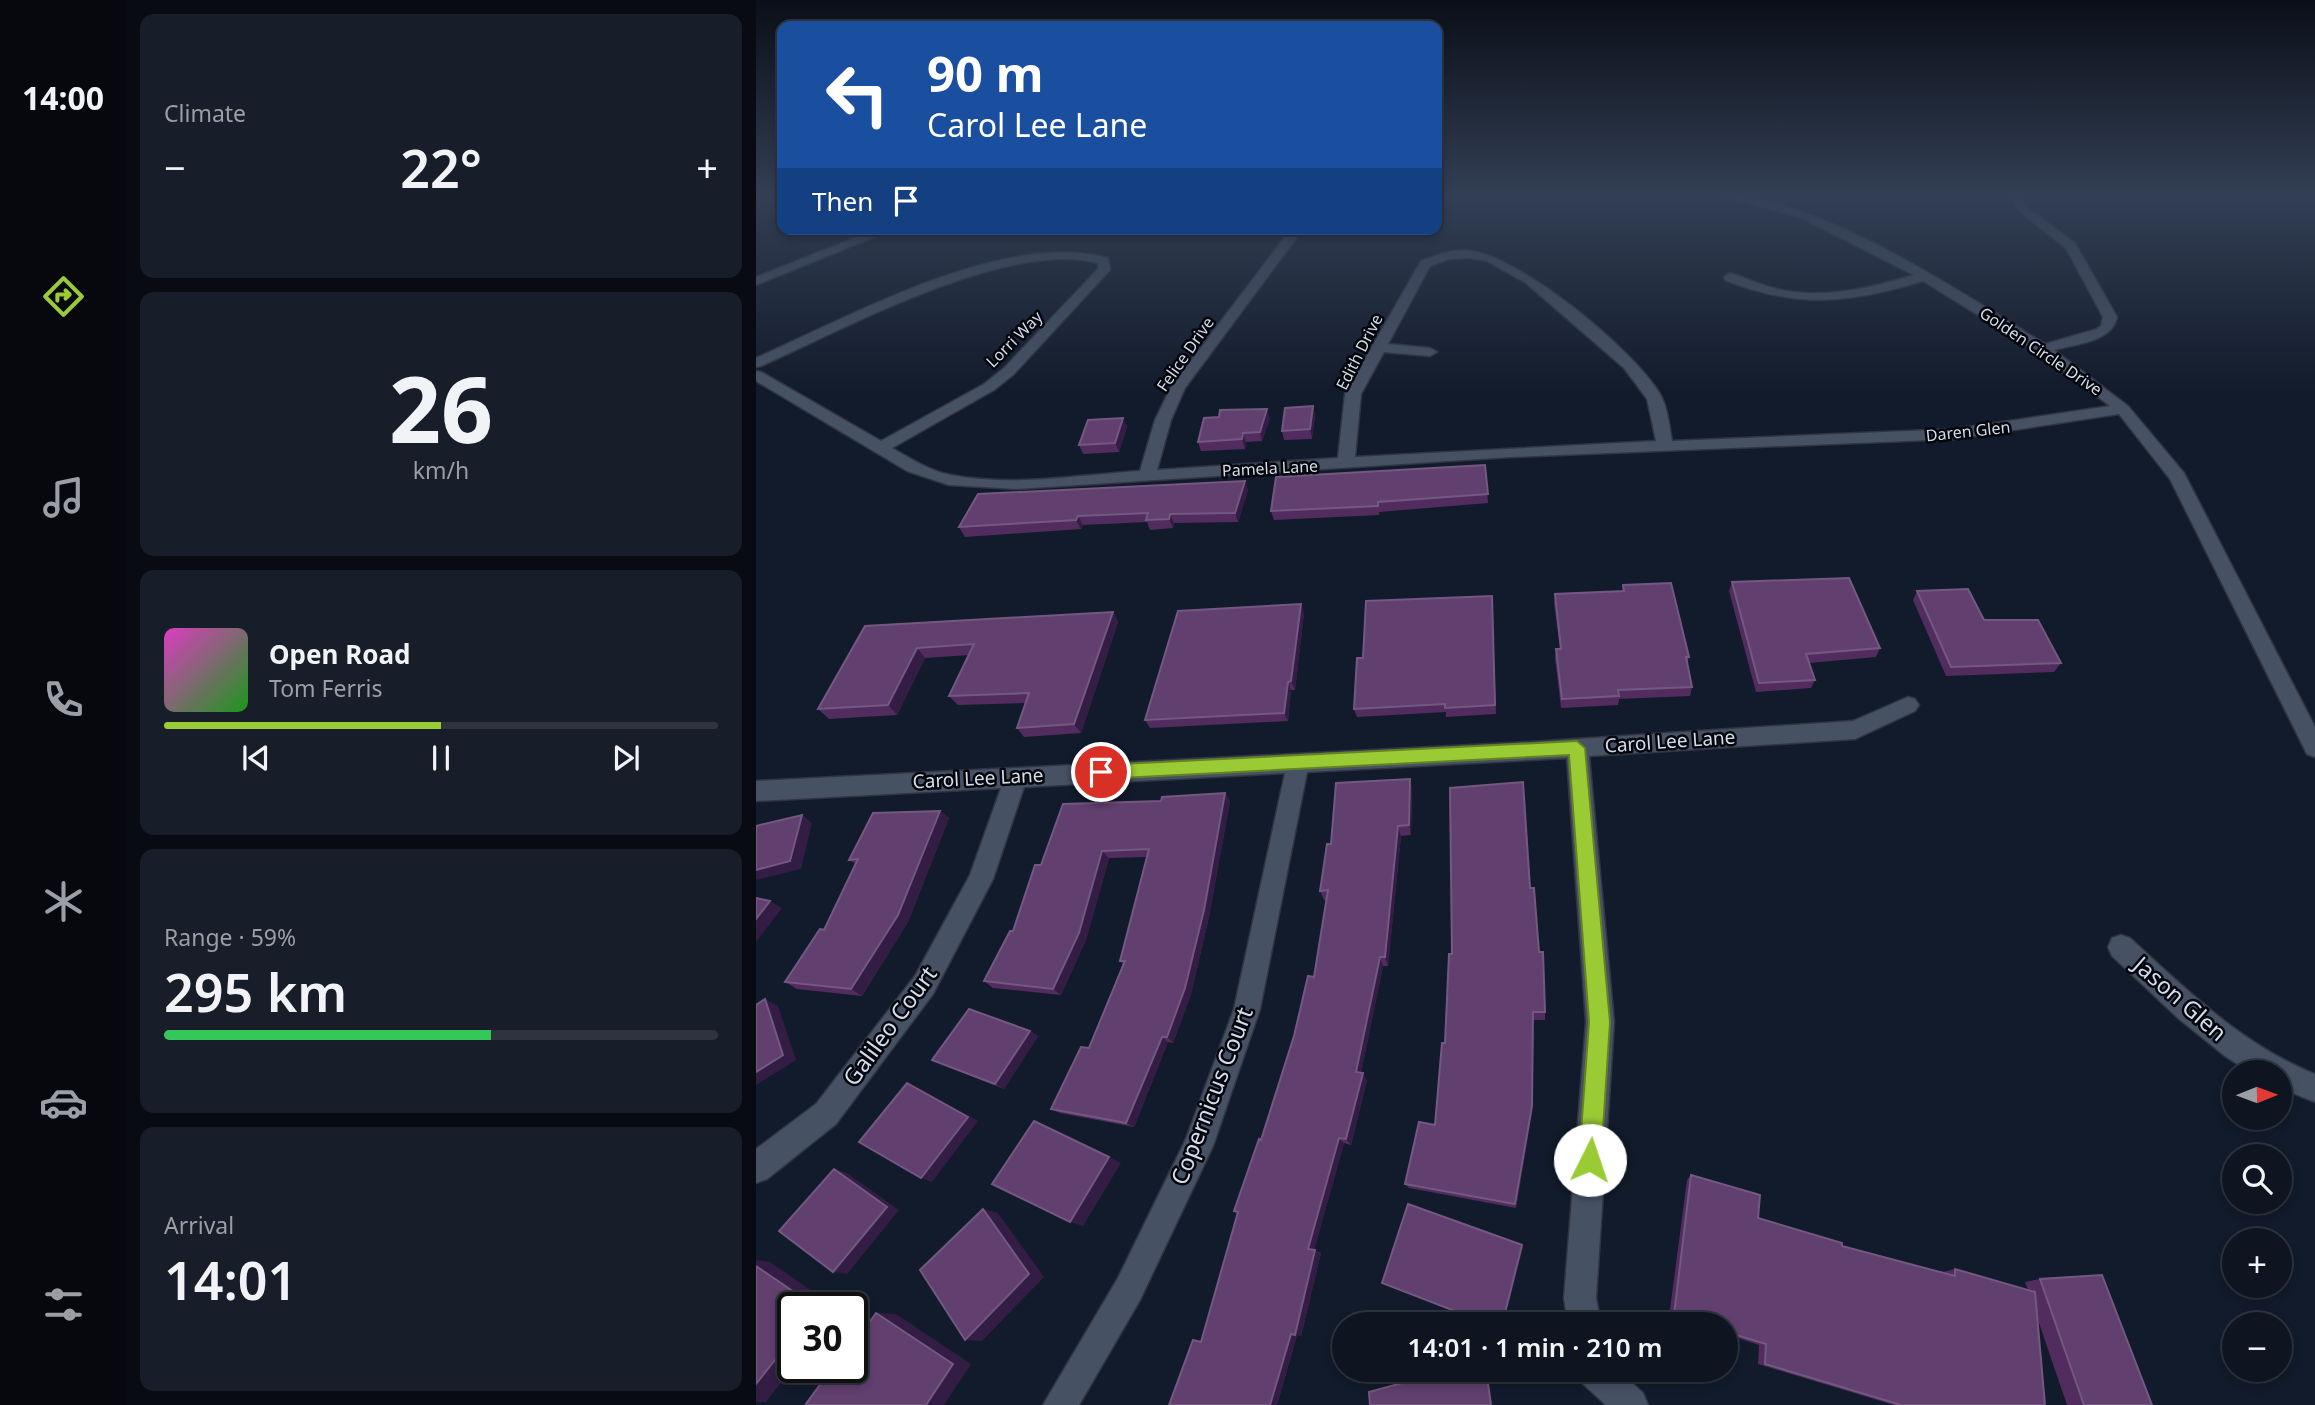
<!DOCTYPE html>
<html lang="en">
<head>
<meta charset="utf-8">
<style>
	:root { --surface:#0e1420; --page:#171d29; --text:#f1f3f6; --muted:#9b9ea5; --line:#2e333e; --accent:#9acb34 }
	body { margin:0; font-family:"Noto Sans",sans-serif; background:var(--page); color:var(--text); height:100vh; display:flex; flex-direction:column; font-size:26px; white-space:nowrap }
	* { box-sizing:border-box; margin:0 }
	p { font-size:23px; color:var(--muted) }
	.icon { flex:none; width:38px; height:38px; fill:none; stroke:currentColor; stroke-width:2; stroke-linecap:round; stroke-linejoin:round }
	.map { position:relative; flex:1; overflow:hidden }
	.drawer { display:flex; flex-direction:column; gap:14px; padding:14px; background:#080b12; width:630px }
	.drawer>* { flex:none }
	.banner { position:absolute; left:21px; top:21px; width:665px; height:214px; border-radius:14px; box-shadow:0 4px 10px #0003,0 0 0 2px var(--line); background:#1a4fa0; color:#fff; overflow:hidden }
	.needle { width:46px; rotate:89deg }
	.fabs { position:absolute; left:1466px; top:1060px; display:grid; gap:14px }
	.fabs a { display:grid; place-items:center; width:70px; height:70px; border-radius:50%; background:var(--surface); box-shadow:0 4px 10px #0003,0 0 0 2px var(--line); font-size:35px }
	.speed { position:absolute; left:21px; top:1292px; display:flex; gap:14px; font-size:35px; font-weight:700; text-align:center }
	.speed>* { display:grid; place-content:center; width:91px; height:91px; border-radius:50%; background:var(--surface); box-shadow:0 4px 10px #0003,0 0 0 2px var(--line); line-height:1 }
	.speed .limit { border:4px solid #111; border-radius:10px; background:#fff; color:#111 }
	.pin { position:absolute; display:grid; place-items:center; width:60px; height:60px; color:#fff; margin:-30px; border:4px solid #fff; border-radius:50%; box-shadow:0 2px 7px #0007 }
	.me { position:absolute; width:77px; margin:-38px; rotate:4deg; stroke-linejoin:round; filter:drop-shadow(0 0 5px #0008) }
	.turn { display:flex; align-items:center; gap:24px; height:147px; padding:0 35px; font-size:32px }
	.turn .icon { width:91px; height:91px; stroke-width:2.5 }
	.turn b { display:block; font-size:49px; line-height:60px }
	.then { display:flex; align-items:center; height:66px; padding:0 35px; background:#0003; gap:14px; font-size:26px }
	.big { font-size:52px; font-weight:600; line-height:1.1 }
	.drawer .widget { flex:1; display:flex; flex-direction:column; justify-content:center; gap:10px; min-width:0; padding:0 24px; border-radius:14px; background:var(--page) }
	.drawer .dial { align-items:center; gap:0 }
	.dial b { font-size:91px; line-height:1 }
	.song { display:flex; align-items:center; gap:21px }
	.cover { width:84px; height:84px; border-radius:10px; background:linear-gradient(135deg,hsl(310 70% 55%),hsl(120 70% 35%)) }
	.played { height:7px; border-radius:4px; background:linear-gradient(90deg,var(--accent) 50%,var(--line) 50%) }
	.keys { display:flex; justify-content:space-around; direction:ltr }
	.heat { display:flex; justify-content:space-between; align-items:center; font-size:38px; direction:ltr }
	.charge { height:10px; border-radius:5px; background:linear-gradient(90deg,#34c759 59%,var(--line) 0) }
	.trip { position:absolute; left:576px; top:1312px; width:406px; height:70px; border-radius:35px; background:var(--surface); box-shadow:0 4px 10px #0003,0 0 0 2px var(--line); font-weight:600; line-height:70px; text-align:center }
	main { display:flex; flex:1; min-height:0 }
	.dock { display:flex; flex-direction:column; width:126px; justify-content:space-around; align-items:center; background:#06080d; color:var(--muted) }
	.dock .icon { width:49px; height:49px }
	.dock .selected { color:var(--accent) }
	.dock b { font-size:32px; color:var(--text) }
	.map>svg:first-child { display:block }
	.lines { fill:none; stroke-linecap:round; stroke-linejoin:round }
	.street-casing { stroke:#313442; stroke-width:3 }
	.street { fill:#465164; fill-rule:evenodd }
	.wall { fill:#532c5f }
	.shaded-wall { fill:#331d44 }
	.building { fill:#613f6e; stroke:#735881; stroke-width:2 }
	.route { fill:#9acb34; stroke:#648422; stroke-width:2 }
	.labels { text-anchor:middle; stroke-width:5; stroke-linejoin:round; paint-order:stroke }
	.far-street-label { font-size:16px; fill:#d6dce8; stroke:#03060c }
	.street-label { font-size:19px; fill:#d6dce8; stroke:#03060c }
	.near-street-label { font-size:23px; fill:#d6dce8; stroke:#03060c }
</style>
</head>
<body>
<main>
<nav class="dock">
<b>14:00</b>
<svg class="icon selected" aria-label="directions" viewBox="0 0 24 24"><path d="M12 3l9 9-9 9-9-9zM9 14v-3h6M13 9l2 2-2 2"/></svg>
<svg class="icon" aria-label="music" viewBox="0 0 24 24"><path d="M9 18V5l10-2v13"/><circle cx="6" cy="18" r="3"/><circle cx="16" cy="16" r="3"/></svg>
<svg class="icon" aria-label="phone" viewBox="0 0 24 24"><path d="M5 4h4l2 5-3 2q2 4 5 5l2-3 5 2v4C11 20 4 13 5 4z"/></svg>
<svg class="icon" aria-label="climate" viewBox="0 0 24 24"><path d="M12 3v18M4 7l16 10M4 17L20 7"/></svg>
<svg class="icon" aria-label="car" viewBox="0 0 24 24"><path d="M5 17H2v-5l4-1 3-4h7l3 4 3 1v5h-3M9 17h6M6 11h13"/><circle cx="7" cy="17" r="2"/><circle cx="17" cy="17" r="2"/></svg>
<svg class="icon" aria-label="filters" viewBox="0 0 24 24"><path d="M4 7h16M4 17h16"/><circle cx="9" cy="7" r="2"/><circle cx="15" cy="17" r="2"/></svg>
</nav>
<section class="drawer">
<div class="widget"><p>Climate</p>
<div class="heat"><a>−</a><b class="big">22°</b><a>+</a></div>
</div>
<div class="widget dial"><b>26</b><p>km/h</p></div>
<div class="widget">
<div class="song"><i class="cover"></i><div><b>Open Road</b><p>Tom Ferris</p></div></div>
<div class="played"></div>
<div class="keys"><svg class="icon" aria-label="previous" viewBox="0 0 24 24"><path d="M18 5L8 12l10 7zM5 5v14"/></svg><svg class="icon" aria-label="pause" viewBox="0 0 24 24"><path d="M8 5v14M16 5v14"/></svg><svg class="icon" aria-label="next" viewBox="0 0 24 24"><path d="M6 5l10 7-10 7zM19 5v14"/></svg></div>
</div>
<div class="widget"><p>Range · 59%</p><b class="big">295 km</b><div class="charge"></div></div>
<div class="widget"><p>Arrival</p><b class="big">14:01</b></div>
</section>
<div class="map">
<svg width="1559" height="1405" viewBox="0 0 1559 1405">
	<rect width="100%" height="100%" fill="#121b2b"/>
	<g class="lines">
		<g class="street-casing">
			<path id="street" d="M952 194C1058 192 1199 289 1289 344L1341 329 1345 326 1347 317 1310 248 1265 213 1255 199 1257 197H1265L1273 209 1319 243 1361 317C1356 342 1320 344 1298 350L1372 406 1428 473 1559 727V757L1551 754 1414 479 1363 414 1199 439 755 457 261 489 193 485 151 471 0 381V371L5 372 125 441 228 384 248 368 342 269V263C252 239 89 329 5 366L0 367V358C96 316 247 230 352 258L354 270 258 374 238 390 136 448C155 459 174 471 195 475 256 487 323 475 384 471L399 420 415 387 535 229H547L429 388 415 420 401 470 582 458 589 394 665 261C681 255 698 248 716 251 767 259 878 350 904 394 912 408 913 425 916 441L1199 429 1354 406 1282 352 1167 281C1094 303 1042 309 969 280L968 277 974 273C990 278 1005 285 1021 289 1067 300 1114 288 1158 275L1041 216ZM713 258 731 261 770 283 868 368 891 399 900 441 599 457 605 394 628 352 674 356 681 352 674 348 632 344 674 266 693 259Z
				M121 229H138L0 285V277Z
				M1152 697 1159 699 1163 705 1159 711 1099 739 833 756 858 1022 840 1298 845 1325H812L808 1298 830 1022 811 758 551 772 504 1009 457 1146 384 1300 323 1405H287L362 1278 430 1139 478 1009 529 773 268 787 237 879 177 994 80 1124 11 1179 0 1183V1149L60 1104 159 976 214 875 245 788 0 801V781L775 742 1097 721Z
				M1365 935 1374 938C1431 990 1486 1045 1559 1074V1102L1524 1088V1073H1495L1469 1056 1422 1018 1356 956 1352 947 1356 938Z
				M820 1370H862L887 1393 892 1405H850L825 1382Z"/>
		</g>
		<use href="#street" class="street"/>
	</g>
	<path class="wall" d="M557 406 559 415 556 439 528 440 526 431Z
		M367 418 371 427 363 452 327 454 323 445Z
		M514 418 506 441 490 442 489 449 445 451 442 442Z
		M729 465 732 503 623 512V515L518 520 515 511Z
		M492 490 482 522 418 523 417 528 394 530 391 522 327 525 325 529 209 537 203 527Z
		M976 582 1124 648 1120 657 1053 663 1059 680 1055 688 1000 692 973 591Z
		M867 585 933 657 931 665 936 687 934 696 863 699 862 705 805 708 799 658 800 649H804L798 603 799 594 866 591Z
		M1161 591 1228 620 1305 663 1298 672 1190 676 1157 600Z
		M736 596 740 714 690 717V712L601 717 598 709 607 658Z
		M357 612 362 622 325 733 268 737 261 728 270 703 202 705 193 696 213 655 169 658 141 715 73 719 62 709 109 626Z
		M548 613 539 690H535L532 721 394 728 389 720Z
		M654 779 656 789 655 835 645 836 632 966H627L605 1073 611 1080 595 1145 588 1143 558 1250 565 1253 545 1336 541 1335 521 1405H413L437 1340 445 1341 482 1213 478 1211 505 1140 558 977 570 900H568L564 891 575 844Z
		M469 793 474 801 453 917 435 994 417 1043 412 1042 378 1127 304 1113 295 1109 333 1048 367 964 364 961 391 857 353 858 330 940 305 995 237 988 228 981 257 931 285 865 405 801Z
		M184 811 193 818 152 922 106 996 41 989 29 982 68 930 100 864 93 860Z
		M774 888 783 952 789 1012V1020H777L776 1112 760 1208 653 1188 649 1184 679 1125 689 1043 696 954Z
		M274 1031 282 1036 248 1089 187 1065 176 1060Z
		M935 1175 1002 1218 1086 1246 1187 1272 1199 1269 1272 1290 1269 1282 1284 1279 1396 1405H1311L1281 1317 1289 1405H1138L1002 1364 1003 1345 970 1334V1325H939L913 1317 931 1180Z"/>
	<path class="shaded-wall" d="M557 406 559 415 556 439 554 429Z
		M511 409 514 418 506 441 504 432Z
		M367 418 371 427 363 452 359 443Z
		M487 433 490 442 489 449 486 439Z
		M489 481 492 490 482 522 479 513Z
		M414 514 418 523 417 528 413 519Z
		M322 516 327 525 325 529 320 520Z
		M545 604 548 613 539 690 535 681Z
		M357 612 362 622 325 733 318 724Z
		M161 648 169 658 141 715 132 705Z
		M532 682 535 690 532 721 528 713Z
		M654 779 656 789 655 835 653 825Z
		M469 793 474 801 453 917 435 994 417 1043 411 1037Z
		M184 811 193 818 152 922 106 996 95 989Z
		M46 815 56 823 45 869 0 880V870Z
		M642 826 645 836 632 966 629 957Z
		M346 851 353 858 330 940 305 995 297 989Z
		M14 901 26 908 0 942V919Z
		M624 957 627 966 604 1079 600 1072Z
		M9 999 22 1006 40 1060 0 1085V1072Z
		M777 1012 776 1112 760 1208 759 1204Z
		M274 1031 282 1036 248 1089 239 1084Z
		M406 1037 412 1042 378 1127 370 1123Z
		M607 1073 611 1080 595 1145 590 1139Z
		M151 1083 162 1088 222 1121 176 1182 165 1178Z
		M583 1138 588 1143 558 1251 552 1249Z
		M353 1157 365 1163 327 1226 314 1222Z
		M78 1169 91 1173 143 1210 91 1274 77 1272Z
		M227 1209 242 1213 288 1277 226 1341 209 1340Z
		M766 1245 767 1248 747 1325H746Z
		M559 1250 565 1253 545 1336 541 1335 521 1405H514Z
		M0 1260 14 1262 79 1307H60L0 1266Z
		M120 1313 140 1314 215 1364 188 1405H170Z
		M37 1337V1367L10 1402H0V1384Z
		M730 1370H732L736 1405H735Z"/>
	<path class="building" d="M557 406 554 429 526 431 529 408Z
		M511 409 504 432 487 433 486 439 442 442 448 418 463 417 464 410Z
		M367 418 359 443 323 445 332 420Z
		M729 465 732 494 622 502V506L515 511 520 477Z
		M489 481 479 513 414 514 413 519 390 520 392 513 322 516 320 520 203 527 222 494Z
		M1093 578 1124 648 1050 654 1059 680 1003 683 976 582Z
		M915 583 933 657H930L936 687 862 690 863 696 806 699 800 649H805L799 594 868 591 867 585Z
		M1212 589 1228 620H1282L1305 663 1195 667 1161 591Z
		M736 596 739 705 689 708V704L598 709 601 658H607L610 601Z
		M545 604 535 681 532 682 528 713 389 720 422 611Z
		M357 612 318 724 261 728 273 693 193 696 218 644 161 648 132 705 62 709 109 626Z
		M654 779 653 825 642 826 629 957H624L600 1072 607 1073 590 1139 583 1138 552 1249 559 1250 539 1335 535 1334 514 1405H413L437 1340 445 1342 482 1212 478 1211 503 1139 505 1140 538 1036 552 976 558 977 572 890 564 891 571 844H575L580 783Z
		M767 782 774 888H778L783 952H787L789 1012H777L776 1106 759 1204 649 1184 663 1122 679 1125 686 1043H689L693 954H696L694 788Z
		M469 793 448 910 429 988 411 1037H406L370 1123 295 1109 325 1047 333 1048 369 961H364L393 849 346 851 323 933 297 989 228 981 254 931H257L279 865H285L307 804 405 801 406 797Z
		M184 811 142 915 95 989 29 982 64 929 68 930 102 859 93 860 117 813Z
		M46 815 34 861 0 870V826Z
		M0 898 14 901 0 919Z
		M9 999 27 1055 0 1072V1005Z
		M213 1009 274 1031 239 1084 176 1060Z
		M151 1083 212 1117 165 1178 103 1142Z
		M278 1121 353 1157 314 1222 236 1184Z
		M78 1169 131 1207 77 1272 23 1231Z
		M935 1175 1004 1195 1002 1218 1086 1243V1246L1199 1276V1269L1279 1292 1289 1405H1145L1009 1364 1010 1344 970 1332V1325H947L918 1315Z
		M652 1204 766 1245 746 1325H735L626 1283Z
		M227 1209 273 1274 209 1340 164 1270Z
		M0 1266 60 1307H37V1337L0 1384Z
		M1346 1275 1396 1405H1328L1284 1279Z
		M120 1313 197 1364 170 1405H52L50 1404 77 1367H96V1341L100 1335 103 1337Z
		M694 1370H730L735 1405H614L613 1392Z"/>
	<linearGradient id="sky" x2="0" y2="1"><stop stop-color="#0a0f18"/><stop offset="0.5" stop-color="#333f55"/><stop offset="1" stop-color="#333f55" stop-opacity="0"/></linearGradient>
	<rect width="1559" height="391" fill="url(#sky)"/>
	<path class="route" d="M821 741 829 748 854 1022 845 1160 842 1168 834 1171 826 1168 823 1160 833 1022 813 755 345 779 336 772 345 765Z"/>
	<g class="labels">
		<g class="far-street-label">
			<text transform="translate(258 339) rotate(-45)" y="6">Lorri Way</text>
			<text transform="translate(1285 351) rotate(34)" y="6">Golden Circle Drive</text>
			<text transform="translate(603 352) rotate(-63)" y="6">Edith Drive</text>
			<text transform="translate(429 354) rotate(-55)" y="6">Felice Drive</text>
			<text transform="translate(1212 431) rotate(-6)" y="6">Daren Glen</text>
			<text transform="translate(514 468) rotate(-3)" y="6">Pamela Lane</text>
		</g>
		<g class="street-label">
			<text transform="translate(914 741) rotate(-4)" y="7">Carol Lee Lane</text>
			<text transform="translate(222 778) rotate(-3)" y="7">Carol Lee Lane</text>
		</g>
		<g class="near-street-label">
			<text transform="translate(1424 999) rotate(41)" y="8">Jason Glen</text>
			<text transform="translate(134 1026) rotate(-54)" y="8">Galileo Court</text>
			<text transform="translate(456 1096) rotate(-69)" y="8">Copernicus Court</text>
		</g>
	</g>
</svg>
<div class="fabs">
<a><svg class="needle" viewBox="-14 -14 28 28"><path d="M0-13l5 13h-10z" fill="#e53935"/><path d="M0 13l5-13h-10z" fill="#9b9ea5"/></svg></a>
<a><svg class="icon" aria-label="search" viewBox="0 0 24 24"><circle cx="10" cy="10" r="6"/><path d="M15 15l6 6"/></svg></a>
<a>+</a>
<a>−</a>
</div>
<div class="speed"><div class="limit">30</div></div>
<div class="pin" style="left:345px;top:772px;background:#d93025"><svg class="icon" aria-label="arrive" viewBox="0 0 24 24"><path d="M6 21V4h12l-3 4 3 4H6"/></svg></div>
<svg class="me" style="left:834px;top:1160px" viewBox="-20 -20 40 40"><circle r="19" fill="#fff"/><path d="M0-13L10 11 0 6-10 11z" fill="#9acb34"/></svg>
<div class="trip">14:01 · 1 min · 210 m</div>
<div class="banner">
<div class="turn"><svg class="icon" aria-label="left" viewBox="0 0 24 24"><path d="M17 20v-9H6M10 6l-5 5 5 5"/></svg><div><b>90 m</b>Carol Lee Lane</div></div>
<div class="then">Then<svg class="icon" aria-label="arrive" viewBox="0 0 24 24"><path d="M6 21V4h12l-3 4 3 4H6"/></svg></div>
</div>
</div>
</main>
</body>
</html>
